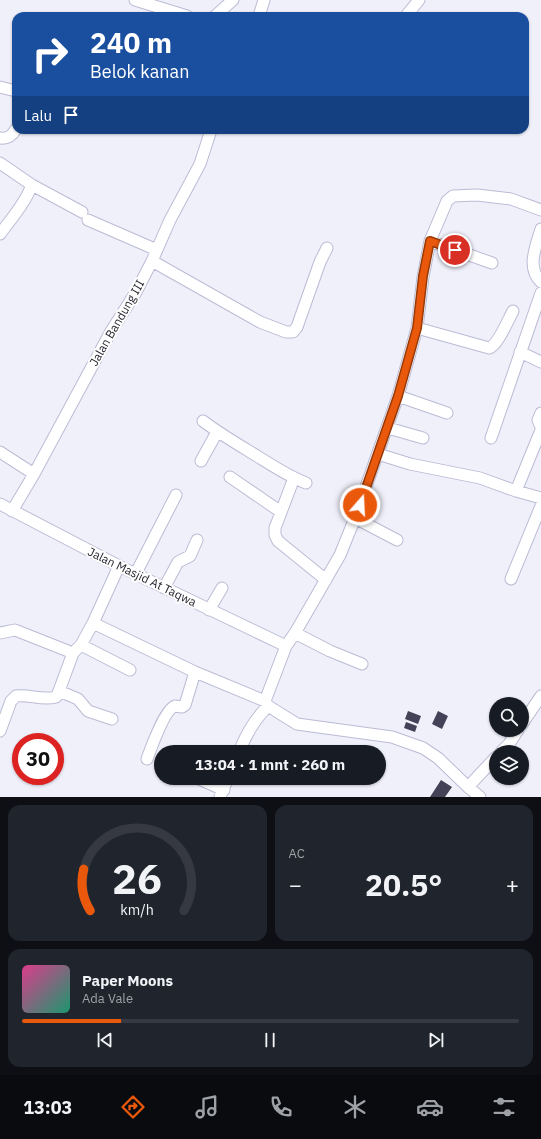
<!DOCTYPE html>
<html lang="id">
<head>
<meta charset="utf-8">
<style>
	:root { --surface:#171b24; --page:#20242c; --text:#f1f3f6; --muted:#9ea1a6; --line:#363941; --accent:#ea580c }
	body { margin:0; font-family:"IBM Plex Sans",sans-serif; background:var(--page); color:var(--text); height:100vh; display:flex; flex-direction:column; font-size:15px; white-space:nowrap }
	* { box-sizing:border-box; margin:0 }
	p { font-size:13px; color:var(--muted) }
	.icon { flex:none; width:22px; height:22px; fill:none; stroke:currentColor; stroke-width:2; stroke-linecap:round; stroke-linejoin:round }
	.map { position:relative; height:797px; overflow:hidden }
	.panel { display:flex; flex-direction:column; gap:8px; padding:8px; background:#0d0f14; flex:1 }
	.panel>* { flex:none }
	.top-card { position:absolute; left:12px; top:12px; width:517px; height:122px; border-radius:12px; box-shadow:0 1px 3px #0004; background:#1a4fa0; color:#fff; overflow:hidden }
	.buttons { position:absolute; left:489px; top:697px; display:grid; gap:8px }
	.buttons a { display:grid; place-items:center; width:40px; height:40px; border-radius:50%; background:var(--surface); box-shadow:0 1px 3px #0004; font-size:20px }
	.speed { position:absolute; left:12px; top:733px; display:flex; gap:8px; font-size:20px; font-weight:700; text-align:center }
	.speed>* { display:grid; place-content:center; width:52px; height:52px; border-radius:50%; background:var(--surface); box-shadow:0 1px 3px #0004; line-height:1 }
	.speed .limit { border:6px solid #d22; background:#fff; color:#111 }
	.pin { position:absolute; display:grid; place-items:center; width:34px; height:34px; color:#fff; margin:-17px; border:2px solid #fff; border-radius:50%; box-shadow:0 1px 4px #0007 }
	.me { position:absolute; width:44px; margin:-22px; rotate:19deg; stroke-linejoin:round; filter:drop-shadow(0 0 3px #0008) }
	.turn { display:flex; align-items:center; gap:14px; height:84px; padding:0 12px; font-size:18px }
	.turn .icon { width:52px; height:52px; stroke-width:2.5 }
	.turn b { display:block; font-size:28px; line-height:34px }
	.then { display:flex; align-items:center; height:38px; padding:0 12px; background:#0003; gap:8px; font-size:15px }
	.big { font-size:30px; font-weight:700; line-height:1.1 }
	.panel .tile { flex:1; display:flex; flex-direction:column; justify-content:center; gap:6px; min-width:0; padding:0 14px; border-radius:12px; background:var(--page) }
	.panel .dial { align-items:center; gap:0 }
	.dial svg { height:104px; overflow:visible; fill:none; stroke:var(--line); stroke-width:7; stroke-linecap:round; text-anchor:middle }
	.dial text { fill:var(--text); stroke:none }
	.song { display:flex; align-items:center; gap:12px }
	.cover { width:48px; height:48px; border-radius:6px; background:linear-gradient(135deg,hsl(330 70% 55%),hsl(160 70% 35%)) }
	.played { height:4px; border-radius:2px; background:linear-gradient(90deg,var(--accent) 20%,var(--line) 20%) }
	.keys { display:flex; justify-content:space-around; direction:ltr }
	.heat { display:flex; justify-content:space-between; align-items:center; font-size:22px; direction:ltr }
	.panel .tiles { flex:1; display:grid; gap:8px; grid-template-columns:1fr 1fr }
	.tile:last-child { grid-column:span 2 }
	.trip { position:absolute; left:154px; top:745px; width:232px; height:40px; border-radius:20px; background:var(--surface); box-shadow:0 1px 3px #0004; font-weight:700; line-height:40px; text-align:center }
	.menu { display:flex; height:64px; justify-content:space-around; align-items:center; background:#090b0e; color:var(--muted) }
	.menu .icon { width:28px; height:28px }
	.menu .selected { color:var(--accent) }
	.menu b { font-size:18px; color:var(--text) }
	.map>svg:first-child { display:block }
	.building { fill:#434257 }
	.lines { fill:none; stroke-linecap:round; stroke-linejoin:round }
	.minor-casing { stroke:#bbbbd5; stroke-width:13 }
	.minor { stroke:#fff; stroke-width:11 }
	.route-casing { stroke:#983908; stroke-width:10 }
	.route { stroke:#ea580c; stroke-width:7 }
	.labels { text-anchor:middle; stroke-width:4; stroke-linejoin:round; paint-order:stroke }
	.street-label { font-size:12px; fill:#272630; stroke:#fefefe }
</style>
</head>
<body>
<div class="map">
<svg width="541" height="797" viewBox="0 0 541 797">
	<rect width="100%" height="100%" fill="#f0f0fb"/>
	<path class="building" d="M408 711 421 716 418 724 405 719Z
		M438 711 448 716 442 729 432 724Z
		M406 722 417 726 415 732 404 728Z
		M441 780 452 787 445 797H430Z"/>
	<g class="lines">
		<g class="minor-casing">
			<path id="minor" d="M135 0 187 16
				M215 16 233 0
				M259 16 264 0
				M406 16 419 0
				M0 87 16 91
				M0 138C8 139 12 136 16 129
				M0 163 32 185C25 203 12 218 0 234
				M32 185 82 212
				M88 220 157 250
				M541 229C536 246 526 268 541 282
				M430 241 492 263
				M152 261 260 322 286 332H293L297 327 320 262 327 248
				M417 328 489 348C498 345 508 320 513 311
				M520 352 541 362
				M398 396 447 413
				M541 413 538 420 541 427
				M203 421C220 434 239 445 257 456 273 466 288 476 306 483
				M388 428 423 438
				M491 438 541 293
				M0 452 34 474
				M378 454 410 464 480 478 516 491 541 498
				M201 461 217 432
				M230 477 281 512
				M294 478 275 528V535L278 541 326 580
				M516 491 541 430
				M0 504 119 566 286 646
				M12 511 34 474 110 333 136 292 152 261 170 220 200 164 211 130
				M355 518 397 540
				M136 573 176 495
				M511 579 541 506
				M164 588 178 562 190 556 197 540
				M209 610 222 588
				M93 623 195 672 265 701
				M0 633 15 630 73 653
				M295 633 330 651 362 664
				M81 645 130 670
				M59 691 78 699 88 711 112 719
				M522 724 541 696
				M0 731 11 701 16 696C29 694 42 701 56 697L59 691 73 653 81 645 93 623 119 566
				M239 752C246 734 254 720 268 706
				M501 752 509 744 518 730
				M147 759C151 748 165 709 175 706L182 707 185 705 195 672
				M197 778 224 790
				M468 787 496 757
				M220 797 228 778
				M480 797 468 787 438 758 423 748 392 737 297 724 268 706 265 701 286 646 295 633 340 555 355 518 398 396 417 328 423 277 430 241 447 201 453 196 477 195 511 199 541 210"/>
		</g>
		<use href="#minor" class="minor"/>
	</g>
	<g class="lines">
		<g class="route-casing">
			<path id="route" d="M360 505 398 396 417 328 423 276 430 241 455 250"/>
		</g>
		<use href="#route" class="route"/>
	</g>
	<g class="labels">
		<g class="street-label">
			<text transform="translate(117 323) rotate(-60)" y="4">Jalan Bandung III</text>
			<text transform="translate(142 577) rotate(26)" y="4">Jalan Masjid At Taqwa</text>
		</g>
	</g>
</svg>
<div class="buttons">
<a><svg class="icon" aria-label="search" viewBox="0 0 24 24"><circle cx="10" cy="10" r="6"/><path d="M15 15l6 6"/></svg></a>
<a><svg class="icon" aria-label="layers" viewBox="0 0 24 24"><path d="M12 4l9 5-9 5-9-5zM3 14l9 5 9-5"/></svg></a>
</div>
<div class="speed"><div class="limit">30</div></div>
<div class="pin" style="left:455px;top:250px;background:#d93025"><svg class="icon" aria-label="arrive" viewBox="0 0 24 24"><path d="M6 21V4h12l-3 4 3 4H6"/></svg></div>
<svg class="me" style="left:360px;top:505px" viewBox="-20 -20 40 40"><circle r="17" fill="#ea580c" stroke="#fff" stroke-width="3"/><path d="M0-11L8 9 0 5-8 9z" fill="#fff"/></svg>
<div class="trip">13:04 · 1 mnt · 260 m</div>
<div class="top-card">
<div class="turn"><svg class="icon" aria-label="right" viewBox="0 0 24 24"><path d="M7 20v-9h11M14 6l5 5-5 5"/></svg><div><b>240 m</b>Belok kanan</div></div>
<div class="then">Lalu<svg class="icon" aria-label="arrive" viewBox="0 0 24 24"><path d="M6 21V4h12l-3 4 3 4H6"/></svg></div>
</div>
</div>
<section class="panel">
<div class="tiles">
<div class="tile dial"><svg viewBox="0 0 100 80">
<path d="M14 69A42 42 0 1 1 86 69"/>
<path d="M14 69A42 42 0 0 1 9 37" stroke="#ea580c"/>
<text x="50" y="56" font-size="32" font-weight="700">26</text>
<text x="50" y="72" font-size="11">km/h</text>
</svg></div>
<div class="tile"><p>AC</p>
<div class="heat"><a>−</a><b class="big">20.5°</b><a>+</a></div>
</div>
<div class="tile">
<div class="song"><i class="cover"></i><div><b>Paper Moons</b><p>Ada Vale</p></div></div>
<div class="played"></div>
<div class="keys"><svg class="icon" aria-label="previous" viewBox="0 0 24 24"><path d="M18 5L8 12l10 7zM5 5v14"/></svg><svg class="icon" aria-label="pause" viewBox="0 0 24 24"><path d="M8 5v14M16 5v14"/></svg><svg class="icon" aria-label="next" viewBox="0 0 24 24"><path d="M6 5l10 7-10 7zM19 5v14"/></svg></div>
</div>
</div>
</section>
<nav class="menu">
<b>13:03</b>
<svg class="icon selected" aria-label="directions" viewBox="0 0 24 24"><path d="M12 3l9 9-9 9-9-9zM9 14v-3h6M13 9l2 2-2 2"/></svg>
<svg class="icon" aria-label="music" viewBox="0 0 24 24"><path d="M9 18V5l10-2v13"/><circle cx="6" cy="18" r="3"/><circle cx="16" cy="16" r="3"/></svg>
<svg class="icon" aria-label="phone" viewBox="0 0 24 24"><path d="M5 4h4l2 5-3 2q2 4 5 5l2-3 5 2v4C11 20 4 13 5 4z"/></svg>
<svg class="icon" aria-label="climate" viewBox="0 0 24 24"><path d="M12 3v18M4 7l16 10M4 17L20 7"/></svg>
<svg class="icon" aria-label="car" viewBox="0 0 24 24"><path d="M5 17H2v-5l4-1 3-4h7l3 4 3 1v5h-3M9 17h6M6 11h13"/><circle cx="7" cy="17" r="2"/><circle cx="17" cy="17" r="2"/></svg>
<svg class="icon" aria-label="filters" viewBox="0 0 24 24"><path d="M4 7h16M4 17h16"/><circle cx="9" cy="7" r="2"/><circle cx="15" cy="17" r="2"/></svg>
</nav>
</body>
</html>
